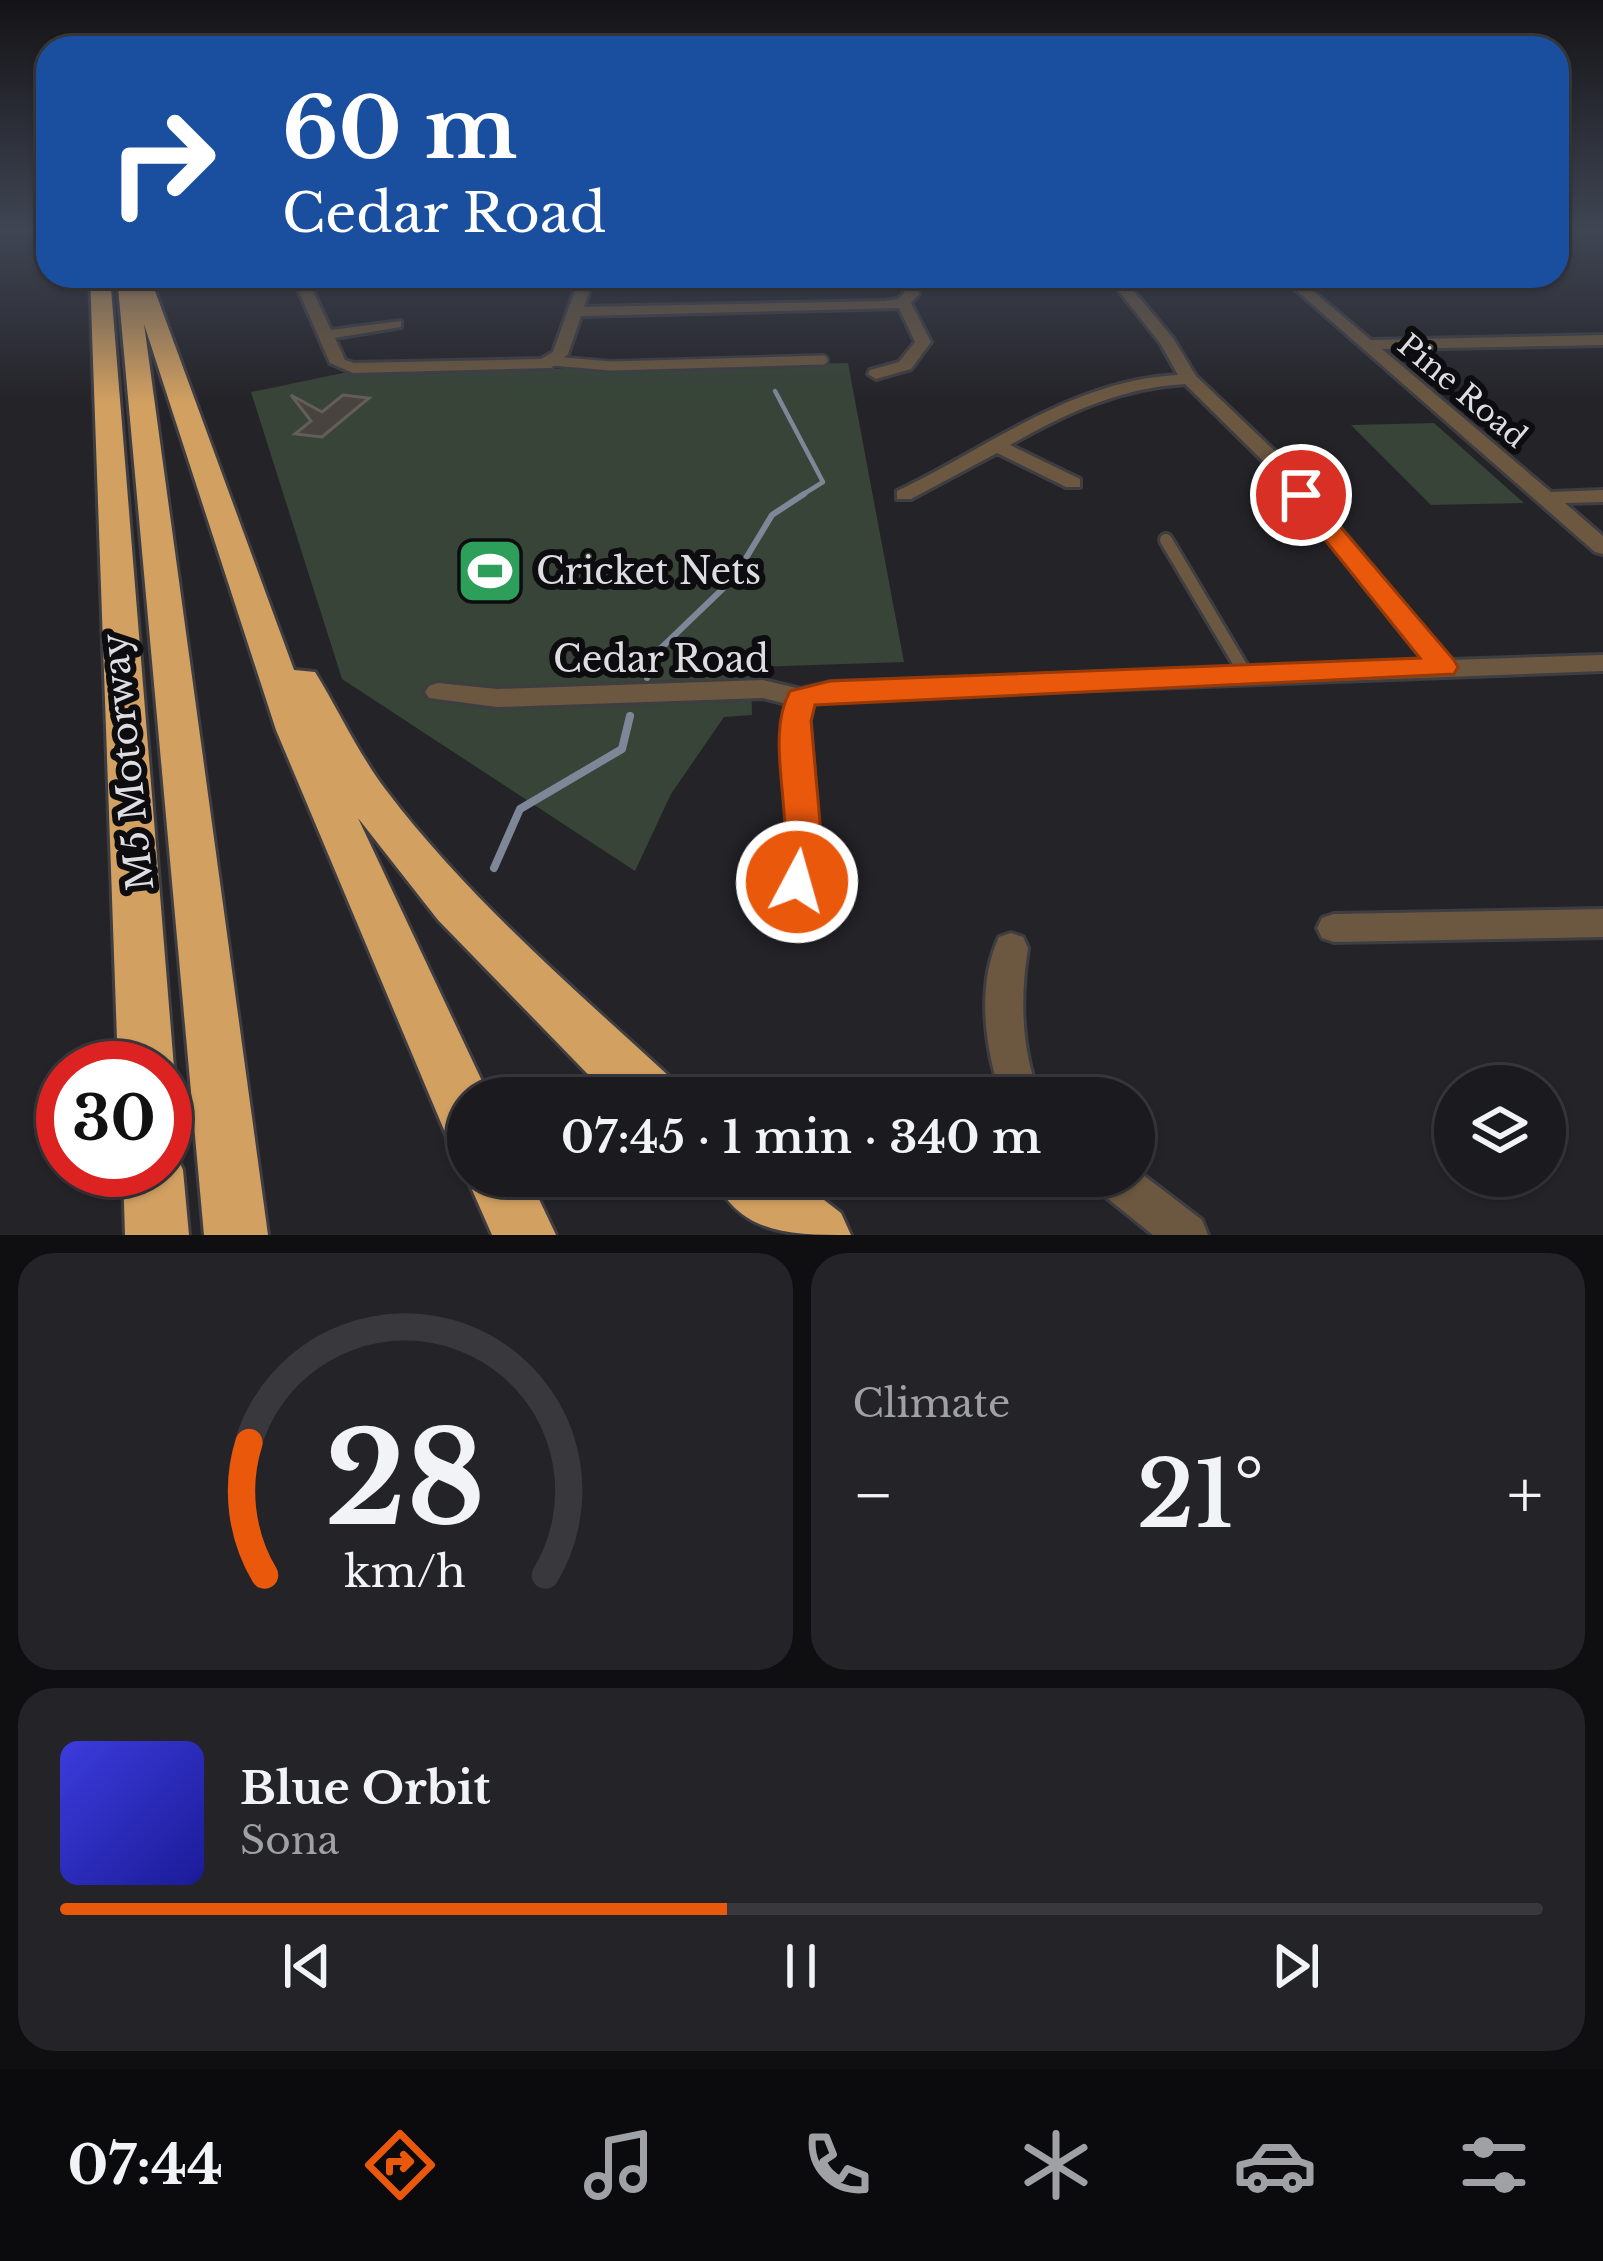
<!DOCTYPE html>
<html lang="en">
<head>
<meta charset="utf-8">
<style>
	:root { --surface:#1b1a1e; --page:#242327; --text:#f1f3f6; --muted:#a0a1a4; --line:#39383c; --accent:#ea580c }
	body { margin:0; font-family:"Libre Baskerville",serif; background:var(--page); color:var(--text); height:100vh; display:flex; flex-direction:column; font-size:45px; white-space:nowrap }
	* { box-sizing:border-box; margin:0 }
	p { font-size:39px; color:var(--muted) }
	.icon { flex:none; width:66px; height:66px; fill:none; stroke:currentColor; stroke-width:2; stroke-linecap:round; stroke-linejoin:round }
	.map { position:relative; height:1235px; overflow:hidden }
	.drawer { display:flex; flex-direction:column; gap:18px; padding:18px; background:#0f0e10; flex:1 }
	.drawer>* { flex:none }
	.guide { position:absolute; left:36px; top:36px; width:1533px; height:252px; border-radius:36px; box-shadow:0 3px 9px #0004,0 0 0 3px var(--line); background:#1a4fa0; color:#fff; overflow:hidden }
	.fabs { position:absolute; left:1434px; top:1065px; display:grid; gap:24px }
	.fabs a { display:grid; place-items:center; width:132px; height:132px; border-radius:50%; background:var(--surface); box-shadow:0 3px 9px #0004,0 0 0 3px var(--line); font-size:60px }
	.speed { position:absolute; left:36px; top:1041px; display:flex; gap:24px; font-size:60px; font-weight:700; text-align:center }
	.speed>* { display:grid; place-content:center; width:156px; height:156px; border-radius:50%; background:var(--surface); box-shadow:0 3px 9px #0004,0 0 0 3px var(--line); line-height:1 }
	.speed .limit { border:18px solid #d22; background:#fff; color:#111 }
	.pin { position:absolute; display:grid; place-items:center; width:102px; height:102px; color:#fff; margin:-51px; border:6px solid #fff; border-radius:50%; box-shadow:0 3px 12px #0007 }
	.me { position:absolute; width:132px; margin:-66px; rotate:6deg; stroke-linejoin:round; filter:drop-shadow(0 0 9px #0008) }
	.turn { display:flex; align-items:center; gap:42px; height:252px; padding:0 48px; font-size:54px }
	.turn .icon { width:156px; height:156px; stroke-width:2.5 }
	.turn b { display:block; font-size:84px; line-height:102px }
	.big { font-size:90px; font-weight:600; line-height:1.1 }
	.drawer .widget { flex:1; display:flex; flex-direction:column; justify-content:center; gap:18px; min-width:0; padding:0 42px; border-radius:36px; background:var(--page) }
	.drawer .dial { align-items:center; gap:0 }
	.dial svg { height:312px; overflow:visible; fill:none; stroke:var(--line); stroke-width:7; stroke-linecap:round; text-anchor:middle }
	.dial text { fill:var(--text); stroke:none }
	.song { display:flex; align-items:center; gap:36px }
	.cover { width:144px; height:144px; border-radius:18px; background:linear-gradient(135deg,hsl(240 70% 55%),hsl(240 70% 35%)) }
	.played { height:12px; border-radius:6px; background:linear-gradient(90deg,var(--accent) 45%,var(--line) 45%) }
	.keys { display:flex; justify-content:space-around; direction:ltr }
	.heat { display:flex; justify-content:space-between; align-items:center; font-size:66px; direction:ltr }
	.drawer .tiles { flex:1; display:grid; gap:18px; grid-template-columns:1fr 1fr }
	.widget:last-child { grid-column:span 2 }
	.trip { position:absolute; left:447px; top:1077px; width:708px; height:120px; border-radius:60px; background:var(--surface); box-shadow:0 3px 9px #0004,0 0 0 3px var(--line); font-weight:600; line-height:120px; text-align:center }
	.dock { display:flex; height:192px; justify-content:space-around; align-items:center; background:#0b0a0c; color:var(--muted) }
	.dock .icon { width:84px; height:84px }
	.dock .on { color:var(--accent) }
	.dock b { font-size:54px; color:var(--text) }
	.map>svg:first-child { display:block }
	.green { fill:#374437 }
	.lines { fill:none; stroke-linecap:round; stroke-linejoin:round }
	.stream-far2 { stroke:#7d8798; stroke-width:4.5 }
	.stream-far1 { stroke:#7d8798; stroke-width:6 }
	.stream { stroke:#7d8798; stroke-width:8 }
	.building { fill:#494340; stroke:#645e5b; stroke-width:3 }
	.service-far1-casing { stroke:#3e3d42; stroke-width:14 }
	.service-casing { stroke:#3e3d42; stroke-width:18 }
	.minor-casing { stroke:#3e3d42; stroke-width:6 }
	.motorway-casing { stroke:#3e3d42; stroke-width:6 }
	.service-far1 { stroke:#6c5840; stroke-width:9 }
	.service { stroke:#6c5840; stroke-width:12 }
	.minor { fill:#6c5840; fill-rule:evenodd }
	.motorway { fill:#d2a061; fill-rule:evenodd }
	.route { fill:#ea580c; stroke:#983908; stroke-width:3 }
	.labels { text-anchor:middle; stroke-width:12; stroke-linejoin:round; paint-order:stroke }
	.far-street-label { font-size:30px; fill:#dedde1; stroke:#0d0c0f }
	.poi-label { font-size:36px; fill:#dedde1; stroke:#0d0c0f; text-anchor:start }
	.street-label { font-size:36px; fill:#dedde1; stroke:#0d0c0f }
</style>
</head>
<body>
<div class="map">
<svg width="1603" height="1235" viewBox="0 0 1603 1235">
	<rect width="100%" height="100%" fill="#242328"/>
	<path class="green" d="M848 363 904 662 751 667 752 715 724 717 671 794 635 871 342 679 251 392 343 373Z
		M1434 423 1524 503 1431 505 1351 425Z"/>
	<g class="lines">
		<path class="stream-far2" d="M775 391 823 482 799 497"/>
		<path class="stream-far1" d="M647 678 658 651 734 578 772 515 804 494"/>
		<path class="stream" d="M494 868 520 809 622 749 630 716"/>
	</g>
	<path class="building" d="M291 395 322 412 343 395 369 398 322 437 295 434 311 421Z"/>
	<g class="lines">
		<g class="service-far1-casing">
			<path id="service-far1" d="M553 361 611 366 823 360"/>
		</g>
		<g class="service-casing">
			<path id="service" d="M1166 540 1248 678"/>
		</g>
		<g class="minor-casing">
			<path id="minor" d="M292 276H306L331 330 401 321V327L335 338 345 360 354 363 541 359 553 352 580 276H594L584 307 885 301 898 299 904 293 899 276H913L919 294 911 303 931 342 911 369 876 379 868 374 870 370 899 362 915 342 899 308 581 316 568 354 551 368 353 373 330 363Z
				M1107 276H1121L1173 338 1196 376 1280 456 1451 660 1603 655V671L831 700 813 704 810 721 820 855 800 918 788 922 776 918 772 908 790 855 782 721 787 704 763 698 497 707 429 698 425 692 429 686 438 683 497 689 763 680 801 689 831 682 1424 661 1266 464 1185 384C1119 388 1067 413 1010 445L1080 479V487H1066L997 453 911 499H897V491C989 447 1073 380 1178 375L1160 343Z
				M1280 276H1295L1371 340 1603 335V345L1382 349 1551 492 1603 490V502L1565 503 1603 536V554L1595 552Z
				M1603 909V937L1334 942 1322 938 1317 928 1322 918 1334 914Z
				M1011 933 1023 937 1028 948C1020 1000 1021 1048 1040 1098H1002C985 1050 976 986 999 937Z
				M1134 1168 1202 1220 1208 1235H1153L1097 1190 1091 1176H1134Z"/>
		</g>
		<g class="motorway-casing">
			<path id="motorway" d="M90 276H110L174 1068 165 1088V1068H118Z
				M117 276H137L139 286 155 291 294 670 315 672C339 711 358 753 386 790 468 898 572 987 671 1078L680 1098H611L438 920 358 818 490 1098H468V1145L447 1137 276 730 144 324 268 1235H204Z
				M165 1145 174 1149 183 1170 189 1235H125L123 1170H165Z
				M468 1170V1176H528L556 1235H492L466 1176Z
				M713 1176H793L841 1213 851 1235C790 1235 740 1235 713 1176Z"/>
		</g>
		<use href="#service-far1" class="service-far1"/>
		<use href="#service" class="service"/>
		<use href="#minor" class="minor"/>
		<use href="#motorway" class="motorway"/>
	</g>
	<linearGradient id="sky" x2="0" y2="1"><stop stop-color="#141316"/><stop offset="0.57" stop-color="#3f4553"/><stop offset="1" stop-color="#3f4553" stop-opacity="0"/></linearGradient>
	<rect width="1603" height="403" fill="url(#sky)"/>
	<path class="route" d="M1301 488 1309 490 1454 660 1458 667 1454 674 815 705 811 721 823 856 810 892 797 897 784 892 779 882C799 823 762 742 790 691L830 681 1420 658 1293 500V490Z"/>
	<defs>
		<g id="stadium-square" transform="scale(3.45)"><rect x="-9" y="-9" width="18" height="18" rx="4" fill="#2e9e5b" stroke="#0d0c0f"/><path d="M0-5a6.5 5 0 1 0 0 10a6.5 5 0 1 0 0-10ZM-3.5-1.8h7v3.6h-7Z" fill="#fff"/></g>
	</defs>
	<g fill-rule="evenodd">
		<use href="#stadium-square" x="490" y="571"/>
	</g>
	<g class="labels">
		<g class="far-street-label">
			<text transform="translate(1462 391) rotate(40)" y="10">Pine Road</text>
		</g>
		<g class="poi-label">
			<text x="536" y="584">Cricket Nets</text>
		</g>
		<g class="street-label">
			<text x="661" y="672">Cedar Road</text>
			<text transform="translate(127 762) rotate(-96)" y="13">M5 Motorway</text>
		</g>
	</g>
</svg>
<div class="fabs">
<a><svg class="icon" aria-label="layers" viewBox="0 0 24 24"><path d="M12 4l9 5-9 5-9-5zM3 14l9 5 9-5"/></svg></a>
</div>
<div class="speed"><div class="limit">30</div></div>
<div class="pin" style="left:1301px;top:495px;background:#d93025"><svg class="icon" aria-label="arrive" viewBox="0 0 24 24"><path d="M6 21V4h12l-3 4 3 4H6"/></svg></div>
<svg class="me" style="left:797px;top:882px" viewBox="-20 -20 40 40"><circle r="17" fill="#ea580c" stroke="#fff" stroke-width="3"/><path d="M0-11L8 9 0 5-8 9z" fill="#fff"/></svg>
<div class="trip">07:45 · 1 min · 340 m</div>
<div class="guide">
<div class="turn"><svg class="icon" aria-label="right" viewBox="0 0 24 24"><path d="M7 20v-9h11M14 6l5 5-5 5"/></svg><div><b>60 m</b>Cedar Road</div></div>
</div>
</div>
<section class="drawer">
<div class="tiles">
<div class="widget dial"><svg viewBox="0 0 100 80">
<path d="M14 69A42 42 0 1 1 86 69"/>
<path d="M14 69A42 42 0 0 1 10 35" stroke="#ea580c"/>
<text x="50" y="56" font-size="32" font-weight="700">28</text>
<text x="50" y="72" font-size="11">km/h</text>
</svg></div>
<div class="widget"><p>Climate</p>
<div class="heat"><a>−</a><b class="big">21°</b><a>+</a></div>
</div>
<div class="widget">
<div class="song"><i class="cover"></i><div><b>Blue Orbit</b><p>Sona</p></div></div>
<div class="played"></div>
<div class="keys"><svg class="icon" aria-label="previous" viewBox="0 0 24 24"><path d="M18 5L8 12l10 7zM5 5v14"/></svg><svg class="icon" aria-label="pause" viewBox="0 0 24 24"><path d="M8 5v14M16 5v14"/></svg><svg class="icon" aria-label="next" viewBox="0 0 24 24"><path d="M6 5l10 7-10 7zM19 5v14"/></svg></div>
</div>
</div>
</section>
<nav class="dock">
<b>07:44</b>
<svg class="icon on" aria-label="directions" viewBox="0 0 24 24"><path d="M12 3l9 9-9 9-9-9zM9 14v-3h6M13 9l2 2-2 2"/></svg>
<svg class="icon" aria-label="music" viewBox="0 0 24 24"><path d="M9 18V5l10-2v13"/><circle cx="6" cy="18" r="3"/><circle cx="16" cy="16" r="3"/></svg>
<svg class="icon" aria-label="phone" viewBox="0 0 24 24"><path d="M5 4h4l2 5-3 2q2 4 5 5l2-3 5 2v4C11 20 4 13 5 4z"/></svg>
<svg class="icon" aria-label="climate" viewBox="0 0 24 24"><path d="M12 3v18M4 7l16 10M4 17L20 7"/></svg>
<svg class="icon" aria-label="car" viewBox="0 0 24 24"><path d="M5 17H2v-5l4-1 3-4h7l3 4 3 1v5h-3M9 17h6M6 11h13"/><circle cx="7" cy="17" r="2"/><circle cx="17" cy="17" r="2"/></svg>
<svg class="icon" aria-label="filters" viewBox="0 0 24 24"><path d="M4 7h16M4 17h16"/><circle cx="9" cy="7" r="2"/><circle cx="15" cy="17" r="2"/></svg>
</nav>
</body>
</html>
